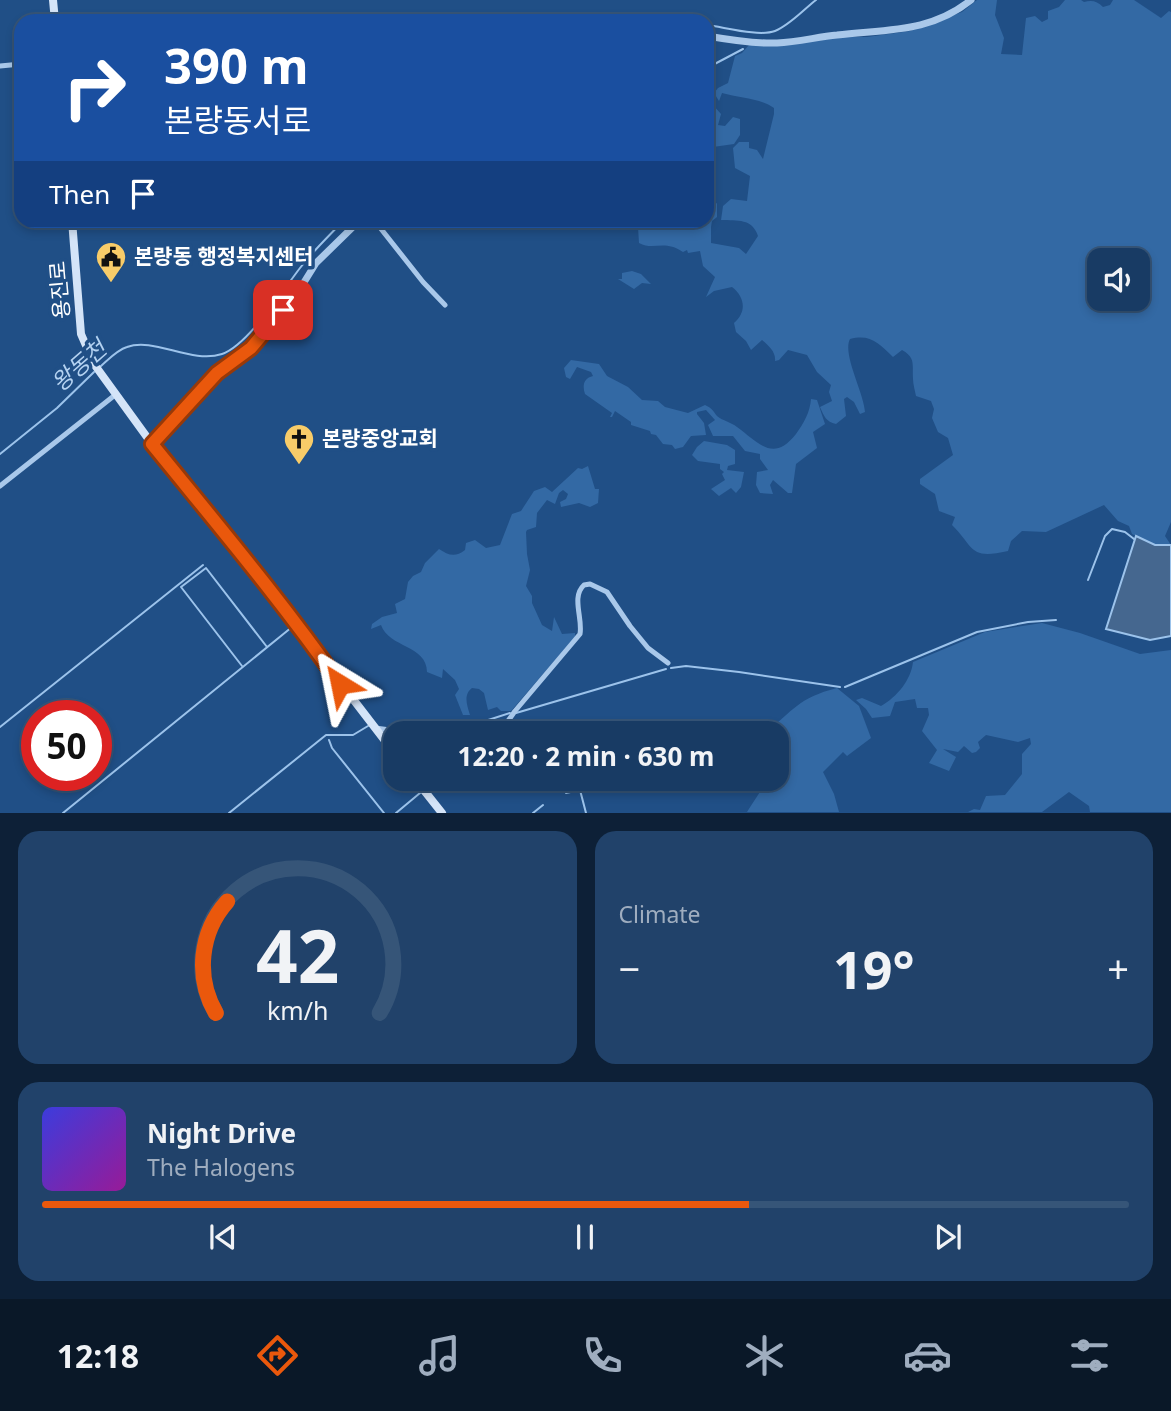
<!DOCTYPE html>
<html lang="en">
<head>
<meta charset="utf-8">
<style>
	:root { --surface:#183b64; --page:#21426a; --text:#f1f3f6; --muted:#9fadbf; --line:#365578; --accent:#ea580c }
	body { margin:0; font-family:"Noto Sans","Noto Sans KR",sans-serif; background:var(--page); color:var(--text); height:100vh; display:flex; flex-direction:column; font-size:26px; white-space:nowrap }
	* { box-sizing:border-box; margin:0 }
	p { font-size:23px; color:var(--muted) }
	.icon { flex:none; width:38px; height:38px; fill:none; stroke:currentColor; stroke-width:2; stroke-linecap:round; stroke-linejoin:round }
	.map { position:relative; height:813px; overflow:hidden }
	.sheet { display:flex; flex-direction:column; gap:18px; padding:18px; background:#0d2037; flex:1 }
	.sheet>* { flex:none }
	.banner { position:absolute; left:14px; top:14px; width:700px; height:214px; border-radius:21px; box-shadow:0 4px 10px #0003,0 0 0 2px var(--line); background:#1a4fa0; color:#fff; overflow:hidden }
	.fabs { position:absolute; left:1087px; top:248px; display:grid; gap:14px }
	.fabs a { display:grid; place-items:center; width:63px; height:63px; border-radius:14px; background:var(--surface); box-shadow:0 4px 10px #0003,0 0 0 2px var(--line); font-size:35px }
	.speed { position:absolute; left:21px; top:700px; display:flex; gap:14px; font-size:35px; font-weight:700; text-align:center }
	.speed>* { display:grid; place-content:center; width:91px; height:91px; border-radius:50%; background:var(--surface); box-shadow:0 4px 10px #0003,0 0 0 2px var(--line); line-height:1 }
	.speed .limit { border:10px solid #d22; background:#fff; color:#111 }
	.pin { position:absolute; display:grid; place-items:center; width:60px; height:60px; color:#fff; margin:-30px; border-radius:14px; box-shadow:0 4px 10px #0006 }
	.me { position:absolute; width:77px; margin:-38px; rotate:325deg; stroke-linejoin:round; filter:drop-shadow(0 0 5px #0008) }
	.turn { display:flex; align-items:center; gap:24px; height:147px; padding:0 35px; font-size:32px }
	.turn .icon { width:91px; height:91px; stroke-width:2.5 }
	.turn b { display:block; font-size:49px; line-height:60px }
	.then { display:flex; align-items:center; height:66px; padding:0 35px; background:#0003; gap:14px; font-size:26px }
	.big { font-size:52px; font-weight:700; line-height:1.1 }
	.sheet .tile { flex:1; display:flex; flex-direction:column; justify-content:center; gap:10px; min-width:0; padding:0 24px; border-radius:21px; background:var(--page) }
	.sheet .dial { align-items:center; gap:0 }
	.dial svg { height:182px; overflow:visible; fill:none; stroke:var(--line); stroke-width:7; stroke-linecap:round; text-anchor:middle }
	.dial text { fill:var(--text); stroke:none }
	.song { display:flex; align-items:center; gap:21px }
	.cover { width:84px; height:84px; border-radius:10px; background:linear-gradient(135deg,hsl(240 70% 55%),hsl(300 70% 35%)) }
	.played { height:7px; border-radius:4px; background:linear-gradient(90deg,var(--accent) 65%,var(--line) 65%) }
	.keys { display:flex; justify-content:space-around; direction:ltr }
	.heat { display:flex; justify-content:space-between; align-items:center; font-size:38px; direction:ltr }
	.sheet .tiles { flex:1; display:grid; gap:18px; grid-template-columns:1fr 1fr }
	.tile:last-child { grid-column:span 2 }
	.trip { position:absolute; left:383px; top:721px; width:406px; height:70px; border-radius:21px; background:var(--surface); box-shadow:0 4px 10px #0003,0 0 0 2px var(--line); font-weight:700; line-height:70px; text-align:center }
	.tab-bar { display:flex; height:112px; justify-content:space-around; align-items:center; background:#0a1828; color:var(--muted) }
	.tab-bar .icon { width:49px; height:49px }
	.tab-bar .on { color:var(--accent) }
	.tab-bar b { font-size:32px; color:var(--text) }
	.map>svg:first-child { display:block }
	.green { fill:#3369a4; fill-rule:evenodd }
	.water { fill:#45678f; stroke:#9cc3eb; stroke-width:2 }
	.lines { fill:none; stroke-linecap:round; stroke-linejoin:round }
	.stream { stroke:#9cc3eb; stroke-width:2 }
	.minor { stroke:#a9c8ea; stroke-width:5 }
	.tertiary { stroke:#a9c8ea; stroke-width:7 }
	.secondary { stroke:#d4e4f8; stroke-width:8 }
	.route-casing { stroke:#983908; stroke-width:18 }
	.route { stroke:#ea580c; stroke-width:12 }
	.labels { text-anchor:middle; stroke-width:7; stroke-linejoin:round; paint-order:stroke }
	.poi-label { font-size:21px; font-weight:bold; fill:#fff; stroke:#204f86; text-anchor:start }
	.street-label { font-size:21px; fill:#fff; stroke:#204f86 }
	.water-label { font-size:23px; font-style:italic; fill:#b4d2f1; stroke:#204f86 }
</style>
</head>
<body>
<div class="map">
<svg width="1171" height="813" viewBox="0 0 1171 813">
	<rect width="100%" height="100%" fill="#204f86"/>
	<path class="green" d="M977 0H997L995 15 1004 38 1001 54 1022 55 1026 18 1035 16 1042 22 1048 19V11L1059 7 1065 0H1081L1084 2C1092 0 1097 1 1103 7L1110 5 1113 0H1134L1161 18 1169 11 1171 12V522L1165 536 1171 545 1155 546 1132 534 1129 526 1118 521 1104 505 1046 532 1022 531 1011 541 1008 551C969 560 975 548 952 525L955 517 939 511 935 494 920 484V479L953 455 948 438 938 432 932 418 934 409 931 401 916 396C915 391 913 384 913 379 912 364 916 358 902 350L893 357C878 343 871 334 850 339 842 354 864 393 865 412L860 414 854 402 847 397 844 399 846 416 836 424C826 422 824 416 820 407L832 401 829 392 831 385 817 372 807 355 788 350 779 360 775 361C776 352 769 346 762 340L751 350 746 341 736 332 734 323C747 312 745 297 732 287L714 291 706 297 715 277 703 266 700 251 688 253 687 250 683 252C664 239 654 251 639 243L638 227 640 224 652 221 707 220 710 207 717 203V217L712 221 711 227V243L739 248 746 254 758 236C752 218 738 221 721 220L723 206 731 199 747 201 750 176 735 168 733 148 739 142H749V148L757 150 763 159 774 114V108C760 98 739 98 722 93L719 101 714 93 718 88 728 83 735 56 742 53 749 45 838 37H867L910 31 962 12ZM1099 261H1138V299H1099Z
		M713 105 721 114 718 125 725 126 733 117 740 119V135L734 144 713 147 707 167V109Z
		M632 271 641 274 651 284 642 283 634 289 618 279H622V273Z
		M571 360 599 364 607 376 628 387 642 400 658 401 665 407 688 413 705 405C712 408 713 411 717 416 723 421 731 422 737 427 759 443 773 463 796 434 804 423 810 412 811 399L817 400 825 424 813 432 817 448 796 464 792 493H788L773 480 770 485 773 494 760 493 756 485 757 472 768 470 760 459V454L745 451 733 436H713L708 425 715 420 706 410 697 412V414L704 423 706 435 691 436 683 447 675 449 672 445 663 444 656 435 651 434 650 431 631 425V422L615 411 612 417H610L612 413 585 394C582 385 584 378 593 376L591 372 577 367 570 379 566 377 564 368Z
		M704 441 727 445 735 450V464L728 466 727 470 744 472 741 487 736 493 731 488 719 496 711 489 725 480 722 474 724 472 720 469V464L698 461 692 455 697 447Z
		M588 466 595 489H599L598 503 590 507 579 503 561 507 560 502 566 499 568 494 563 490 559 493 555 504 547 500 537 513 536 527 527 530 526 532 527 554 530 570 526 586 532 596V603L542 625 552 631 554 617 562 634 575 633V637L511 711H501L497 707 488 710 484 693 479 689 472 688C463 695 467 705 470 715H463L455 695 459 689 455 680 443 669 442 678 427 672C427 645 389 648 381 625L371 629 372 624 382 617 397 613 395 604 405 599 408 582 413 576 421 572 425 563 439 549C448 555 455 558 465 550L466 543 475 540 486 548 500 545 512 514 521 511 534 491 545 487 552 492 578 468 582 469Z
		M1042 623 1080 633 1140 654 1171 650V812H1090L1089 806 1069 792 1042 812H968L974 809 980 810 986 796 1005 795 1022 774V754L1031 744 1030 738 1018 742 986 735 978 742 980 748 976 752 972 753 964 746 958 752 943 749 956 757 949 771 929 763 937 750 922 731 929 715 928 708H917L915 699 895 702 890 716 872 718 866 709 856 700 862 698 881 706C897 697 911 680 913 662L985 632Z
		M837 688 859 706 871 738 847 756 843 752 823 772 834 794 839 812H747C753 803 763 786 770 779H777V733H765C794 710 798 698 837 688Z"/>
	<path class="water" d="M1136 536 1155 545H1171V636L1150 640 1106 629Z"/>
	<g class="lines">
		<path class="stream" d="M707 25C724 27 759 37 775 31 790 25 803 10 816 0
			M707 68 743 49
			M101 366C109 359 117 350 127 347 154 337 191 364 222 354 248 345 283 290 300 268 313 251 329 236 344 220
			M0 454 57 408 94 372
			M1088 580 1105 536 1112 529 1125 532 1134 539
			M242 666 181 587 206 568 267 647
			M671 668 686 666 739 672 840 687
			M845 687 977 632 1028 622 1056 620
			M516 713 666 669
			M0 727 203 565
			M466 733 482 722 510 713
			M329 740 332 748 384 813
			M428 787 438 779
			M566 793 580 790 586 813
			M63 813 292 627
			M229 813 326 735H353L368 726
			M396 813 420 793
			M533 813 543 805"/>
		<path class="minor" d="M0 66 21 64
			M374 220 423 282 445 305
			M0 486 115 395
			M375 728 413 733
			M504 733 508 721 515 711 580 634C583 618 571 597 584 585L590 584 607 592 630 626 648 648 668 663"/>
		<path class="tertiary" d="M707 36C730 40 754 44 777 43 798 42 817 37 837 35 886 29 930 33 971 0
			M152 444 217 373 258 340 298 292 316 263 360 220"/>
		<path class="secondary" d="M53 0 55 21
			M72 220 81 334 94 364 152 444 233 543 396 755
			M415 779 442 813"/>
	</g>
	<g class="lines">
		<g class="route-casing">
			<path id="route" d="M283 310 251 348 217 373 152 444C216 523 281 600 340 684"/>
		</g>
		<use href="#route" class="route"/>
	</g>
	<defs>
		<g id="civic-pin" transform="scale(1.575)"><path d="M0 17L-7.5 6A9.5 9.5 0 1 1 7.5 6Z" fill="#f8cc69" stroke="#204f86"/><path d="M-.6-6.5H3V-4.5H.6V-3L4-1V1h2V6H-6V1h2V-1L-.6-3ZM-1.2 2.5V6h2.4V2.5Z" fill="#111"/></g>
		<g id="church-pin" transform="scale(1.575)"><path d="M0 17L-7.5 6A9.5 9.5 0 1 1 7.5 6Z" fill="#f8cc69" stroke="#204f86"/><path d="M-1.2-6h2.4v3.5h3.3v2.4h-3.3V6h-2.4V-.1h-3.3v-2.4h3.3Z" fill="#111"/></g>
	</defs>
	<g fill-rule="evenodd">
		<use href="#civic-pin" x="111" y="257"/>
		<use href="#church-pin" x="299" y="439"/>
	</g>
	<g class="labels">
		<g class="poi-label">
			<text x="134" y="264">본량동 행정복지센터</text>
			<text x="322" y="446">본량중앙교회</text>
		</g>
		<g class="street-label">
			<text transform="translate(60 290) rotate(-95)" y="7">용진로</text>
		</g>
		<g class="water-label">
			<text transform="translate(79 366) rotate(-41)" y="8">왕동천</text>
		</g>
	</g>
</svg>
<div class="fabs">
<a><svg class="icon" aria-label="sound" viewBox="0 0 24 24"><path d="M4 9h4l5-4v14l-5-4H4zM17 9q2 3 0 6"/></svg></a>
</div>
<div class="speed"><div class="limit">50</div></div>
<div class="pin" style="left:283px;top:310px;background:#d93025"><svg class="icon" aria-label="arrive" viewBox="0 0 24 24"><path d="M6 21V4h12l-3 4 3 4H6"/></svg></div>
<svg class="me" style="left:340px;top:684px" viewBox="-20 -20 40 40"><path d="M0-17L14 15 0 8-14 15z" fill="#ea580c" stroke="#fff" stroke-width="4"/></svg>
<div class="trip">12:20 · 2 min · 630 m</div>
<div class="banner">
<div class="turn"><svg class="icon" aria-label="right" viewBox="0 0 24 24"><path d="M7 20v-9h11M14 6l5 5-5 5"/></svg><div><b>390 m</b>본량동서로</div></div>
<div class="then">Then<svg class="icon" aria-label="arrive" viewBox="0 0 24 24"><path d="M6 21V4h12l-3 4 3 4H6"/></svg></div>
</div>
</div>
<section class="sheet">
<div class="tiles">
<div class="tile dial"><svg viewBox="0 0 100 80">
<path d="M14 69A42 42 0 1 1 86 69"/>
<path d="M14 69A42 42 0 0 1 19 20" stroke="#ea580c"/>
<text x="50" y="56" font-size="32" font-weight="700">42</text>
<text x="50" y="72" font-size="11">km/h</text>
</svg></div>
<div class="tile"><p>Climate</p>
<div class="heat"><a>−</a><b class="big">19°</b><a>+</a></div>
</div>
<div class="tile">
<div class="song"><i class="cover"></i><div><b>Night Drive</b><p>The Halogens</p></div></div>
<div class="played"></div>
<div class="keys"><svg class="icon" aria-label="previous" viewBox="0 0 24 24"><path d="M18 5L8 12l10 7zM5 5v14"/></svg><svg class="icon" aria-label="pause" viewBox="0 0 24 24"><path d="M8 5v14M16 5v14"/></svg><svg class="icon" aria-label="next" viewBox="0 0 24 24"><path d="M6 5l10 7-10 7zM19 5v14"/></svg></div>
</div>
</div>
</section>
<nav class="tab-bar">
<b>12:18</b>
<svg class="icon on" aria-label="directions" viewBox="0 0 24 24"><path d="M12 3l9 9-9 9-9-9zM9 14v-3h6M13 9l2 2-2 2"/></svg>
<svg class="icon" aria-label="music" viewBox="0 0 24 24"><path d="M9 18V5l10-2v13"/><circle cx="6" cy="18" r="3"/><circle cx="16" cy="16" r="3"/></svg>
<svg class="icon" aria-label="phone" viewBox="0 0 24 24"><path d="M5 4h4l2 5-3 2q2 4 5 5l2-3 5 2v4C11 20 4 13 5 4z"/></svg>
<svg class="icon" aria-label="climate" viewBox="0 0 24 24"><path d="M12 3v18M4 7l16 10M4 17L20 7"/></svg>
<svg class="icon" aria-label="car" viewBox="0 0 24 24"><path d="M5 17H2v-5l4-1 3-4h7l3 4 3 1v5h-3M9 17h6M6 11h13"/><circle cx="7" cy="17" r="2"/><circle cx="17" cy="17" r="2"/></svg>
<svg class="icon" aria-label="filters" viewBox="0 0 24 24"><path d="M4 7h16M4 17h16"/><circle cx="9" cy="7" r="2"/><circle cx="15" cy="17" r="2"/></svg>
</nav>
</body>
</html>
